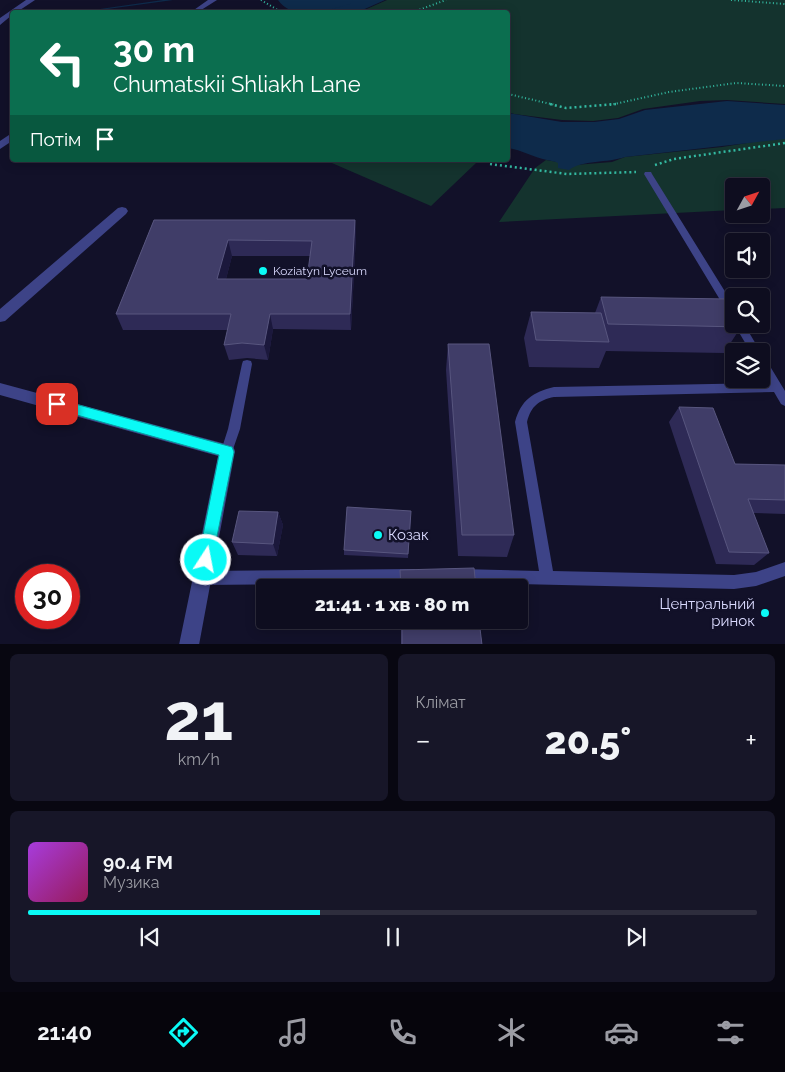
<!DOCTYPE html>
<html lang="uk">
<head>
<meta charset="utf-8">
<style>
	:root { --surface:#0e0d1f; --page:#171628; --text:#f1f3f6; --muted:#9b9ca4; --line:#2e2d3d; --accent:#0afaf6 }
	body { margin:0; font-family:Raleway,sans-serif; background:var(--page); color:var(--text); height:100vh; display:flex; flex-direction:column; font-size:19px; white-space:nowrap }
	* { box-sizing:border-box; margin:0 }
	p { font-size:16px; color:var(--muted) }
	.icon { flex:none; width:28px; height:28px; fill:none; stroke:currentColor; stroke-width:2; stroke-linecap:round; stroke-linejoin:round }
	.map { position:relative; height:644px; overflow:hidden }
	.panel { display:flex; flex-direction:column; gap:10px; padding:10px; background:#080711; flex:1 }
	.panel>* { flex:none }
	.guide { position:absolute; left:10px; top:10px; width:500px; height:152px; border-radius:5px; box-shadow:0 2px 12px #0003,0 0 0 1px var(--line); background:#0b6e4f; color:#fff; overflow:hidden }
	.needle { width:32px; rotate:50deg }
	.controls { position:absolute; left:725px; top:178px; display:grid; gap:10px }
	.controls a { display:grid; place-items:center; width:45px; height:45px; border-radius:5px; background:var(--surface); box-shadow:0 2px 12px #0003,0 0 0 1px var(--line); font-size:25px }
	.speed { position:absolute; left:15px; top:564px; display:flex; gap:10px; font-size:25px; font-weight:700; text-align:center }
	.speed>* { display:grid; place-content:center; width:65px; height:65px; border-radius:50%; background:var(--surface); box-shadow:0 2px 12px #0003,0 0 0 1px var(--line); line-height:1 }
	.speed .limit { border:8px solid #d22; background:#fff; color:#111 }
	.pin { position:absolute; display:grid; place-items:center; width:42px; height:42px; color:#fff; margin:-21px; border-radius:10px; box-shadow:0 2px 8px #0006 }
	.me { position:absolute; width:55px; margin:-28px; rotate:11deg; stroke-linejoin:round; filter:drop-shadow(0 0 4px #0008) }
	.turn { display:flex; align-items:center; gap:18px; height:105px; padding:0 20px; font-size:22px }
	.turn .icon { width:65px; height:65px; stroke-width:2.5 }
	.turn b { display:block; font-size:35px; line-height:42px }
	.then { display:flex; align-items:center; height:48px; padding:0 20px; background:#0003; gap:10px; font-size:19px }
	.big { font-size:38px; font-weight:800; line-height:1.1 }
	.panel .tile { flex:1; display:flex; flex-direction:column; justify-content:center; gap:8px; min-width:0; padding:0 18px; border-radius:8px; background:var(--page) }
	.panel .dial { align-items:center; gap:0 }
	.dial b { font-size:65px; line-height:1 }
	.song { display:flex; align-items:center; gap:15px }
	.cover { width:60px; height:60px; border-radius:8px; background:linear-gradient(135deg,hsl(280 70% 55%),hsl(330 70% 35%)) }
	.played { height:5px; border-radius:2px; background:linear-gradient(90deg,var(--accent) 40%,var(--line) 40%) }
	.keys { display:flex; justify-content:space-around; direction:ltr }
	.heat { display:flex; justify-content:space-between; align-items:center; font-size:28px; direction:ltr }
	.panel .tiles { flex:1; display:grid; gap:10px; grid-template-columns:1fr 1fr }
	.tile:last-child { grid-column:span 2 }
	.trip { position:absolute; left:256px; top:579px; width:272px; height:50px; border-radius:5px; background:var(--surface); box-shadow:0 2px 12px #0003,0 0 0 1px var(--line); font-weight:800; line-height:50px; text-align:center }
	.dock { display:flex; height:80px; justify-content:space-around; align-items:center; background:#06050c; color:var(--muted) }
	.dock .icon { width:35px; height:35px }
	.dock .current { color:var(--accent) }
	.dock b { font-size:22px; color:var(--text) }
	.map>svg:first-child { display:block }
	.green { fill:#14332e }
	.water { fill:#0e2b4b }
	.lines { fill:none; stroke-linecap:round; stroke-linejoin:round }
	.stream { fill:#0e2b4b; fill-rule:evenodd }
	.river { fill:#0e2b4b; fill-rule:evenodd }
	.path-far1 { stroke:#33b9a1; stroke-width:2; stroke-dasharray:1 2.5; stroke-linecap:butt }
	.path { stroke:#33b9a1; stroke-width:2.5; stroke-dasharray:2 3; stroke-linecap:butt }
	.service { fill:#3d4387; fill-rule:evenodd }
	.minor { fill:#3d4387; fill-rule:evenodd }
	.wall { fill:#2e2a56; fill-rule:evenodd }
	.shaded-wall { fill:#1b183c }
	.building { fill:#403d68; stroke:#58567f; fill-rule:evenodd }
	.route { fill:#0afaf6; stroke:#06a2a0 }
	.poi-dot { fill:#0afaf6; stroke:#121129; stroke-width:2 }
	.labels { text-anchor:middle; stroke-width:5; stroke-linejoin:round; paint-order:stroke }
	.poi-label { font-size:12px; fill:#dadafe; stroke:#121129; text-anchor:start }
	.near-poi-label { font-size:15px; fill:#dadafe; stroke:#121129; text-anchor:start }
</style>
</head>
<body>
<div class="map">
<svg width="785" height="645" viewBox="0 0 785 645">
	<rect width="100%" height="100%" fill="#121129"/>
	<path class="green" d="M387 0H785V104L727 100 700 101 643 109 618 118 593 121 562 120 514 114 508 112V12H360Z
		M771 139H785V208L761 209V186H734V210L499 222 535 168 546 160 575 165 612 162 625 157 722 147Z
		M325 160H468L476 163 431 206Z"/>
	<path class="water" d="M315 0H385L358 12H298L301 7Z
		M727 101 785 105V139L625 157C608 163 582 160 569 170L558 168V163C554 161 551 161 547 160 533 157 522 150 508 148V113L562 122H594L619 119 645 110Z"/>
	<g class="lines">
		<path class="stream" d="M163 0H173L86 12H79Z
			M10 21H12V23H10Z"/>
		<path class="river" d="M278 0H353L350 4C329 10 293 22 278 0Z"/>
		<path class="path-far1" d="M261 0 281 12
			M731 0 785 4
			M413 12 446 0
			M508 94 555 105
			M610 105 669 92 736 83 785 86"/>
		<path class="path" d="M550 104 566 108 616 104
			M490 164 567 174 636 172
			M655 165 674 159 785 143"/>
		<path class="service" d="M645 172H651L652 174 734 306V319L731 318 644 174Z
			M734 324H744L760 351H750Z
			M761 357 765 358 785 391V406L781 404 774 392 554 397C539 400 531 406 527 422L553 571 734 575 756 572 785 562V576L756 586 734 589 518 584V588H504V584L461 583 456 581 454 576 456 571 461 569 539 571 515 422C521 400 533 392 554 387L768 383 761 371Z
			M247 360 251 361 252 364 240 429 231 455 227 456 223 455 221 451 228 429 242 364 243 361Z
			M414 569 419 571 421 576 419 581 414 583 202 585 197 583 195 578 197 573 202 571Z"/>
		<path class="minor" d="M26 0H35L17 12H12V15L0 25V18Z
			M208 0H217L198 12H191Z
			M12 133V141L0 149V141Z
			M122 207 126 208 128 211 126 214 5 321 0 322V309L118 208Z
			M0 383 233 446 235 451 199 645H179L218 456 0 395Z"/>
	</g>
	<path class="wall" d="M154 220H355L356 235 351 330 273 329 268 360 247 358 229 360 224 345 228 330H123L116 314ZM232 256H310L307 279H226Z
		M601 297 741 327 724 353 606 351 599 368 529 367 524 338 531 312 595 313Z
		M448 344 514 535 507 557 458 556 446 370Z
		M679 407 735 464 785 465V514L753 513 769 553 754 565 716 564 669 422Z
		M278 512 283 525 277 556 238 555 232 542Z
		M411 516 408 558 344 555V550Z
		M401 620H479L482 645H401Z"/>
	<path class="shaded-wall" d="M355 220 356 235 351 330 350 314Z
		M228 240 232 256 222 294 217 279Z
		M270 314 273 329 268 360 264 345Z
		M278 512 283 525 277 556 273 544Z"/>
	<path class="building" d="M154 220H355L350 314H270L264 345 242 343 224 345 231 314H116ZM228 240 312 241 307 279H217Z
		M601 297 727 299 734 312V324H739L741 327 608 324Z
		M531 312 601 313 609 342 536 340Z
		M448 344H489L514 535H462Z
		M679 407 713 408 735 464 785 465V500L748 499 769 553 729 552Z
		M347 507 411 511 408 554 344 550Z
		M239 511 278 512 273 544 232 542Z
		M474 568 476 588H401L400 570Z
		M402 620H479L482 645H402Z"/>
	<path class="route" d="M57 399 232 447 234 452 211 566 206 568 200 566 198 560 219 455 52 408 50 404 52 401Z"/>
	<g class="poi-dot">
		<circle cx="263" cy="271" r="5"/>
		<circle cx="378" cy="535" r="5"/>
		<circle cx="765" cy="613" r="5"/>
	</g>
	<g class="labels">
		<g class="poi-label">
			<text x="273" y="275">Koziatyn Lyceum</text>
		</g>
		<g class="near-poi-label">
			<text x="388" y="540">Козак</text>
			<text x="755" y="609" text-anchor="end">Центральний<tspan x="755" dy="17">ринок</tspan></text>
		</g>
	</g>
</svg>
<div class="controls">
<a><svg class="needle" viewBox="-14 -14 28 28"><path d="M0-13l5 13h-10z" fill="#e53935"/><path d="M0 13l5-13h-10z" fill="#9b9ca4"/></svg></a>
<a><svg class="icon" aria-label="sound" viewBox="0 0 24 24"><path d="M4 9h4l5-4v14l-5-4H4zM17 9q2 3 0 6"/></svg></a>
<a><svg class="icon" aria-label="search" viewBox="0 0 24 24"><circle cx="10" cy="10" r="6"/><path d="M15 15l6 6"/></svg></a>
<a><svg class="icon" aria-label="layers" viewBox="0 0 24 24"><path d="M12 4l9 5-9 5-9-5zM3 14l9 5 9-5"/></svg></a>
</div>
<div class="speed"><div class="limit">30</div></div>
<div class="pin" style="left:57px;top:404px;background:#d93025"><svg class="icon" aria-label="arrive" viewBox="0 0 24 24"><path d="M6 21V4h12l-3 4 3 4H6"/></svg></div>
<svg class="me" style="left:206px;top:560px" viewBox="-20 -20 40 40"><circle r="17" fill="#0afaf6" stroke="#fff" stroke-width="3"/><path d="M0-11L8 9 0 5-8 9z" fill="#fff"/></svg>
<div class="trip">21:41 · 1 хв · 80 m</div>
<div class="guide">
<div class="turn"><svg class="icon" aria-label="left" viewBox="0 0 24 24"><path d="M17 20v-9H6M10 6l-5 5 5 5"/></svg><div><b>30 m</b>Chumatskii Shliakh Lane</div></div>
<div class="then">Потім<svg class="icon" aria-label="arrive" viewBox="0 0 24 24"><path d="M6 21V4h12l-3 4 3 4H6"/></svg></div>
</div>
</div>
<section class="panel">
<div class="tiles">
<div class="tile dial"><b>21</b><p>km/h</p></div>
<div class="tile"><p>Клімат</p>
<div class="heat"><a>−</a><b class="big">20.5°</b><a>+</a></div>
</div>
<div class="tile">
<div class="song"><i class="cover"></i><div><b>90.4 FM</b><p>Музика</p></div></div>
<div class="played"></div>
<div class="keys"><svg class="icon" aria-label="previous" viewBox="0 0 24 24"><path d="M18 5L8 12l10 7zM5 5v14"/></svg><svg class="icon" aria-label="pause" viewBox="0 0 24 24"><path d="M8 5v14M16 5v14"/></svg><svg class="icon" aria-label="next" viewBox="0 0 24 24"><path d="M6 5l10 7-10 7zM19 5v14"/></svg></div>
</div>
</div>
</section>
<nav class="dock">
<b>21:40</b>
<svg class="icon current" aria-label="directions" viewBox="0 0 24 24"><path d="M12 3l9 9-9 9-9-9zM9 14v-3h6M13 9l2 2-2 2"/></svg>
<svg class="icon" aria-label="music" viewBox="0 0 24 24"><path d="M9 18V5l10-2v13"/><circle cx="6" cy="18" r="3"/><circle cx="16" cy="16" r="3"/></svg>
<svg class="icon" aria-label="phone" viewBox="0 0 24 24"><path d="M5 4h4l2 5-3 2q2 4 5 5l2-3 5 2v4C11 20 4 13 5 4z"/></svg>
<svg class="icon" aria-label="climate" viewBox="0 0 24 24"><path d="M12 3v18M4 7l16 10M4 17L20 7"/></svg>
<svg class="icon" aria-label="car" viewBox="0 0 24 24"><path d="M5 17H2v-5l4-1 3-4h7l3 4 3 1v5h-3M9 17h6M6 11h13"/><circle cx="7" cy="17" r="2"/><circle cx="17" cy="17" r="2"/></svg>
<svg class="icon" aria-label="filters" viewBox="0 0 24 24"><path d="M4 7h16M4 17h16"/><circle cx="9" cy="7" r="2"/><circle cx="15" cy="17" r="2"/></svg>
</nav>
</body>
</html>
